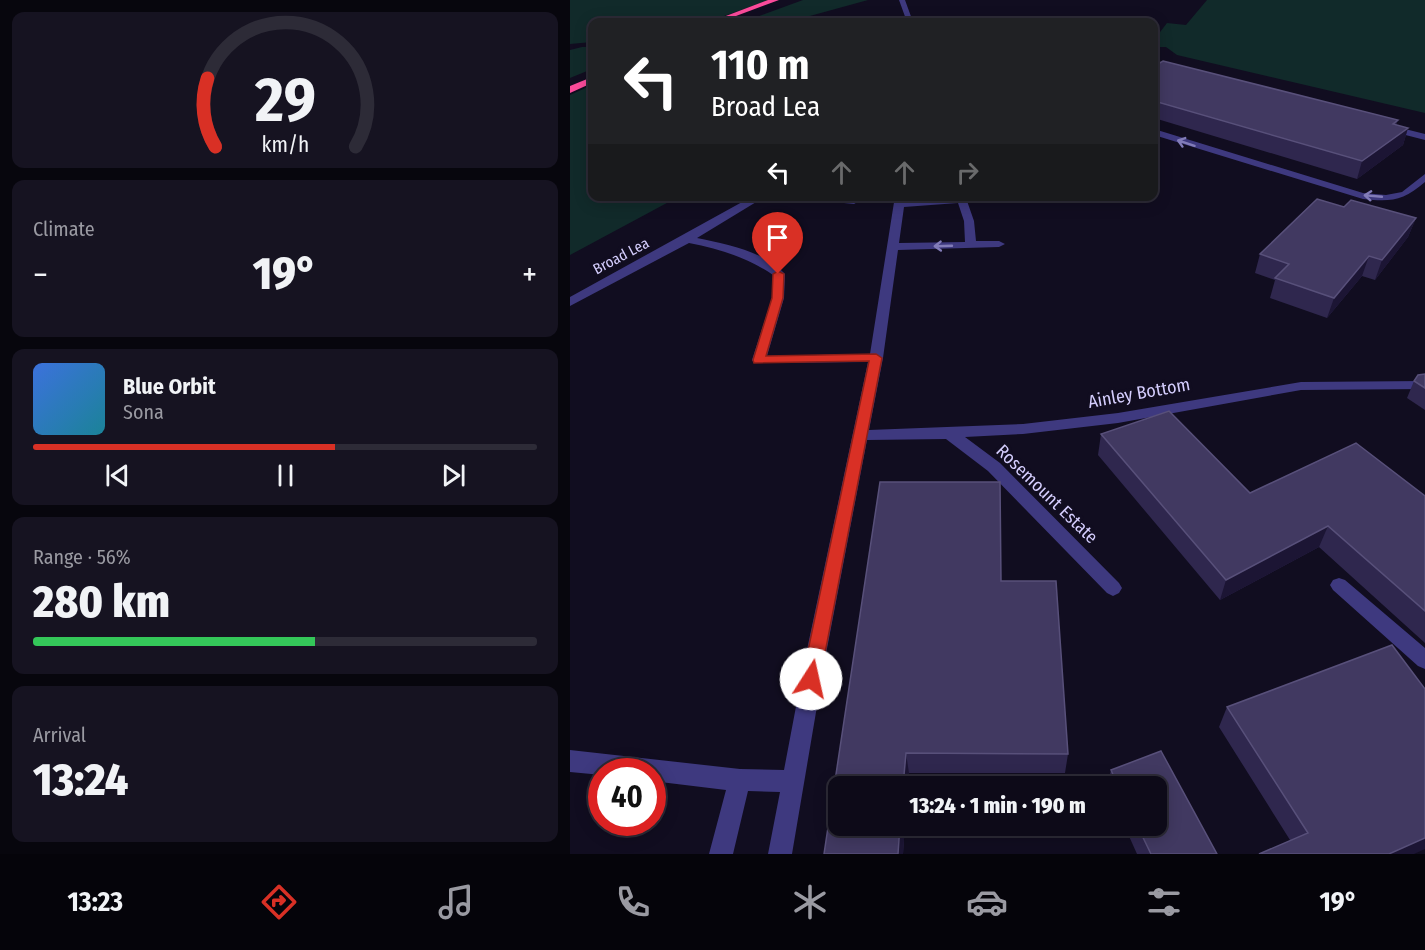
<!DOCTYPE html>
<html lang="en">
<head>
<meta charset="utf-8">
<style>
	:root { --surface:#0d0a18; --page:#161321; --text:#f1f3f6; --muted:#9a9aa2; --line:#2d2b37; --accent:#d93025 }
	body { margin:0; font-family:"Fira Sans Condensed",sans-serif; background:var(--page); color:var(--text); height:100vh; display:flex; flex-direction:column; font-size:22px; white-space:nowrap }
	* { box-sizing:border-box; margin:0 }
	p { font-size:20px; color:var(--muted) }
	.icon { flex:none; width:33px; height:33px; fill:none; stroke:currentColor; stroke-width:2; stroke-linecap:round; stroke-linejoin:round }
	.map { position:relative; flex:1; overflow:hidden }
	.sheet { display:flex; flex-direction:column; gap:12px; padding:12px; background:#07060d; width:570px }
	.sheet>* { flex:none }
	.top-card { position:absolute; left:18px; top:18px; width:570px; height:183px; border-radius:12px; box-shadow:0 3px 15px #0003,0 0 0 2px var(--line); background:#202124; color:#fff; overflow:hidden }
	.speed { position:absolute; left:18px; top:758px; display:flex; gap:12px; font-size:30px; font-weight:700; text-align:center }
	.speed>* { display:grid; place-content:center; width:78px; height:78px; border-radius:50%; background:var(--surface); box-shadow:0 3px 15px #0003,0 0 0 2px var(--line); line-height:1 }
	.speed .limit { border:9px solid #d22; background:#fff; color:#111 }
	.pin { position:absolute; display:grid; place-items:center; width:51px; height:51px; color:#fff; margin:-62px -26px; border-radius:50% 50% 50% 0; rotate:-45deg; box-shadow:0 0 6px #0007 }
	.pin .icon { rotate:45deg }
	.me { position:absolute; width:66px; margin:-33px; rotate:10deg; stroke-linejoin:round; filter:drop-shadow(0 0 4px #0008) }
	.turn { display:flex; align-items:center; gap:21px; height:126px; padding:0 24px; font-size:27px }
	.turn .icon { width:78px; height:78px; stroke-width:2.5 }
	.turn b { display:block; font-size:42px; line-height:51px }
	.lanes { display:flex; align-items:center; height:57px; padding:0 24px; background:#0003; justify-content:center; gap:30px; direction:ltr }
	.lanes .off { opacity:.35 }
	.big { font-size:45px; font-weight:800; line-height:1.1 }
	.sheet .card { flex:1; display:flex; flex-direction:column; justify-content:center; gap:9px; min-width:0; padding:0 21px; border-radius:12px; background:var(--page) }
	.sheet .dial { align-items:center; gap:0 }
	.dial svg { height:156px; overflow:visible; fill:none; stroke:var(--line); stroke-width:7; stroke-linecap:round; text-anchor:middle }
	.dial text { fill:var(--text); stroke:none }
	.song { display:flex; align-items:center; gap:18px }
	.cover { width:72px; height:72px; border-radius:9px; background:linear-gradient(135deg,hsl(220 70% 55%),hsl(190 70% 35%)) }
	.played { height:6px; border-radius:3px; background:linear-gradient(90deg,var(--accent) 60%,var(--line) 60%) }
	.keys { display:flex; justify-content:space-around; direction:ltr }
	.heat { display:flex; justify-content:space-between; align-items:center; font-size:33px; direction:ltr }
	.charge { height:9px; border-radius:4px; background:linear-gradient(90deg,#34c759 56%,var(--line) 0) }
	.trip { position:absolute; left:258px; top:776px; width:339px; height:60px; border-radius:12px; background:var(--surface); box-shadow:0 3px 15px #0003,0 0 0 2px var(--line); font-weight:800; line-height:60px; text-align:center }
	.tabs { display:flex; height:96px; justify-content:space-around; align-items:center; background:#05040a; color:var(--muted) }
	.tabs .icon { width:42px; height:42px }
	.tabs .active { color:var(--accent) }
	.tabs b { font-size:27px; color:var(--text) }
	main { display:flex; flex:1; min-height:0 }
	.map>svg:first-child { display:block }
	.green { fill:#112a2a }
	.lines { fill:none; stroke-linecap:round; stroke-linejoin:round }
	.path { stroke:#30b0ac; stroke-width:1.5; stroke-dasharray:1.5 2; stroke-linecap:butt }
	.minor { fill:#3e397f; fill-rule:evenodd }
	.highway { fill:#fb4b9b; fill-rule:evenodd }
	.wall { fill:#2f274e }
	.shaded-wall { fill:#1c1534 }
	.building { fill:#413961; stroke:#58507a; stroke-width:1.5 }
	.oneway { stroke:#827cb8 }
	.route { fill:#d93025; stroke:#8d1f18; stroke-width:1.5 }
	.labels { text-anchor:middle; stroke-width:6; stroke-linejoin:round; paint-order:stroke }
	.far-street-label { font-size:15px; fill:#d5cefe; stroke:#110d20 }
	.street-label { font-size:18px; fill:#d5cefe; stroke:#110d20 }
</style>
</head>
<body>
<main>
<section class="sheet">
<div class="card dial"><svg viewBox="0 0 100 80">
<path d="M14 69A42 42 0 1 1 86 69"/>
<path d="M14 69A42 42 0 0 1 10 34" stroke="#d93025"/>
<text x="50" y="56" font-size="32" font-weight="700">29</text>
<text x="50" y="72" font-size="11">km/h</text>
</svg></div>
<div class="card"><p>Climate</p>
<div class="heat"><a>−</a><b class="big">19°</b><a>+</a></div>
</div>
<div class="card">
<div class="song"><i class="cover"></i><div><b>Blue Orbit</b><p>Sona</p></div></div>
<div class="played"></div>
<div class="keys"><svg class="icon" aria-label="previous" viewBox="0 0 24 24"><path d="M18 5L8 12l10 7zM5 5v14"/></svg><svg class="icon" aria-label="pause" viewBox="0 0 24 24"><path d="M8 5v14M16 5v14"/></svg><svg class="icon" aria-label="next" viewBox="0 0 24 24"><path d="M6 5l10 7-10 7zM19 5v14"/></svg></div>
</div>
<div class="card"><p>Range · 56%</p><b class="big">280 km</b><div class="charge"></div></div>
<div class="card"><p>Arrival</p><b class="big">13:24</b></div>
</section>
<div class="map">
<svg width="855" height="854" viewBox="0 0 855 854">
	<rect width="100%" height="100%" fill="#110d20"/>
	<path class="green" d="M0 0H200L137 22H22V42L0 44Z
		M233 0H298L218 22H173Z
		M637 0H855V113L607 55 596 47H584V40L597 23 616 25Z
		M12 47H22V69L0 78V50Z
		M22 85V196L108 197 0 255V95Z"/>
	<g class="lines">
		<path class="path" d="M120 22 130 18"/>
		<path class="minor" d="M329 0H335L343 22H337Z
			M819 125 855 134V140L816 130 815 128Z
			M584 129 793 193 816 195 832 192 855 174V182C833 201 821 202 793 199L584 135Z
			M183 196H196L127 238C156 244 194 251 215 274L214 298 197 356 300 354 325 196H335L334 201 396 198 404 221 406 241H429L435 244 429 247 328 250 313 358 299 430 453 424 548 413 731 382 855 381V389L731 390 548 423 453 434 395 437 430 463 549 583 552 588 549 593 543 596 537 593 418 471 376 439 297 440 255 659 222 854H198L210 792 178 791 163 854H139L156 790 82 781V771H32V775L0 772V750L170 769 214 770 235 659 298 362 184 363 182 360 202 298 203 275C177 257 149 249 119 243L0 306V297ZM388 203 394 221 395 242 329 243 334 207Z
			M229 196C246 196 276 191 289 201L284 204 234 199Z
			M769 578 775 580 855 648V669L848 666 763 590 760 585 763 580Z"/>
		<path class="highway" d="M198 0H209L150 22H140Z
			M22 77V83L0 93V86Z"/>
	</g>
	<path class="wall" d="M584 62 828 120 826 125 838 128 833 145 787 179 584 118Z
		M774 207 846 218 838 237 805 280 792 276 757 318 700 298 705 280 685 273 690 254Z
		M855 374V410L837 398 844 381Z
		M531 434 680 493 855 496V643L749 547 650 600 528 455Z
		M310 482H430L431 581H486L498 754 495 773H339L338 786H268V825H335L333 854H254Z
		M657 707 855 849 720 840 649 727Z
		M591 751 647 854H567L554 825H586V786H537L541 770Z"/>
	<path class="shaded-wall" d="M838 128 833 145 787 179 792 161Z
		M846 218 838 237 805 280 812 260Z
		M799 256 792 276 757 318 764 298Z
		M758 526 749 547 650 600 656 580Z
		M336 753 339 773 338 786H333Z
		M330 825H335L333 854H328Z
		M855 838V849L844 854H819Z"/>
	<path class="building" d="M593 61 828 120 823 124 838 128 792 161 584 101V62L588 64Z
		M747 199 774 207 781 200 846 218 812 260 799 256 764 298 705 278 719 264 690 254Z
		M855 374V388L844 381 848 375Z
		M599 411 680 493 786 443 855 496V611L758 526 656 580 531 434Z
		M310 482H430L431 581H486L498 754 336 753 333 786H268V825H330L328 854H254Z
		M822 645 855 689V838L819 854H689L738 833 657 707Z
		M591 751 647 854H581L567 825H586V786H548L541 770Z"/>
	<defs><path id="oneway-shaft" d="M-6 0H5M1.5-3L5.5 0L1.5 3" fill="none" stroke-width="1.6" stroke-linecap="round" stroke-linejoin="round" transform="scale(1.5)"/></defs>
	<g class="oneway">
		<use href="#oneway-shaft" transform="translate(616 143) rotate(-162)"/>
		<use href="#oneway-shaft" transform="translate(803 196) rotate(-175)"/>
		<use href="#oneway-shaft" transform="translate(373 246) rotate(178)"/>
	</g>
	<path class="route" d="M208 271 214 274 213 298 196 356 306 354 312 358 250 679 248 685 241 688 235 685 232 679 299 361 184 363 183 360 202 298 203 274Z"/>
	<g class="labels">
		<g class="far-street-label">
			<text transform="translate(51 256) rotate(-28)" y="5">Broad Lea</text>
		</g>
		<g class="street-label">
			<text transform="translate(569 393) rotate(-10)" y="6">Ainley Bottom</text>
			<text transform="translate(477 494) rotate(44)" y="6">Rosemount Estate</text>
		</g>
	</g>
</svg>
<div class="speed"><div class="limit">40</div></div>
<div class="pin" style="left:208px;top:274px;background:#d93025"><svg class="icon" aria-label="arrive" viewBox="0 0 24 24"><path d="M6 21V4h12l-3 4 3 4H6"/></svg></div>
<svg class="me" style="left:241px;top:679px" viewBox="-20 -20 40 40"><circle r="19" fill="#fff"/><path d="M0-13L10 11 0 6-10 11z" fill="#d93025"/></svg>
<div class="trip">13:24 · 1 min · 190 m</div>
<div class="top-card">
<div class="turn"><svg class="icon" aria-label="left" viewBox="0 0 24 24"><path d="M17 20v-9H6M10 6l-5 5 5 5"/></svg><div><b>110 m</b>Broad Lea</div></div>
<div class="lanes"><svg class="icon" aria-label="left" viewBox="0 0 24 24"><path d="M17 20v-9H6M10 6l-5 5 5 5"/></svg><svg class="icon off" aria-label="ahead" viewBox="0 0 24 24"><path d="M12 20V5M6 11l6-6 6 6"/></svg><svg class="icon off" aria-label="ahead" viewBox="0 0 24 24"><path d="M12 20V5M6 11l6-6 6 6"/></svg><svg class="icon off" aria-label="right" viewBox="0 0 24 24"><path d="M7 20v-9h11M14 6l5 5-5 5"/></svg></div>
</div>
</div>
</main>
<nav class="tabs">
<b>13:23</b>
<svg class="icon active" aria-label="directions" viewBox="0 0 24 24"><path d="M12 3l9 9-9 9-9-9zM9 14v-3h6M13 9l2 2-2 2"/></svg>
<svg class="icon" aria-label="music" viewBox="0 0 24 24"><path d="M9 18V5l10-2v13"/><circle cx="6" cy="18" r="3"/><circle cx="16" cy="16" r="3"/></svg>
<svg class="icon" aria-label="phone" viewBox="0 0 24 24"><path d="M5 4h4l2 5-3 2q2 4 5 5l2-3 5 2v4C11 20 4 13 5 4z"/></svg>
<svg class="icon" aria-label="climate" viewBox="0 0 24 24"><path d="M12 3v18M4 7l16 10M4 17L20 7"/></svg>
<svg class="icon" aria-label="car" viewBox="0 0 24 24"><path d="M5 17H2v-5l4-1 3-4h7l3 4 3 1v5h-3M9 17h6M6 11h13"/><circle cx="7" cy="17" r="2"/><circle cx="17" cy="17" r="2"/></svg>
<svg class="icon" aria-label="filters" viewBox="0 0 24 24"><path d="M4 7h16M4 17h16"/><circle cx="9" cy="7" r="2"/><circle cx="15" cy="17" r="2"/></svg>
<b>19°</b>
</nav>
</body>
</html>
